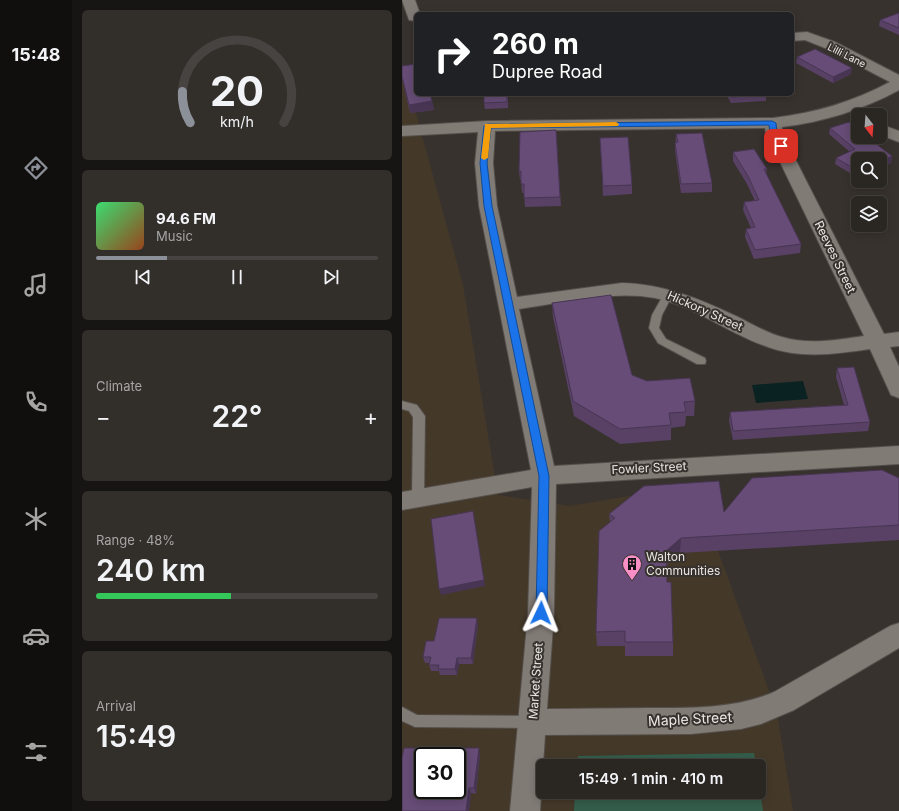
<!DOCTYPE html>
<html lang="en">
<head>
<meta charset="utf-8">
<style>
	:root { --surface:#2a2622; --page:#322e2a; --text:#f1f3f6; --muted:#a5a5a5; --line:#464340; --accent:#8c9099 }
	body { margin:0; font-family:Inter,sans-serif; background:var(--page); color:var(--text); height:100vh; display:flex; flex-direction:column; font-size:15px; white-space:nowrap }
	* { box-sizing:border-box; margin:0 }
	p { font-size:13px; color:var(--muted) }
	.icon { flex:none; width:22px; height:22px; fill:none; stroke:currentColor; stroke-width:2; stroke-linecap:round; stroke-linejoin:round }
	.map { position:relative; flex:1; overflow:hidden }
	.panel { display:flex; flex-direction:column; gap:10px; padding:10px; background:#171513; width:330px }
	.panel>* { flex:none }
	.hud { position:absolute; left:12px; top:12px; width:380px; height:84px; border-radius:6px; box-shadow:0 2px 10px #0003,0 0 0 1px var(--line); background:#202124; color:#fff; overflow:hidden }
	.needle { width:26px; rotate:163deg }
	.tools { position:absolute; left:449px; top:108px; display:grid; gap:8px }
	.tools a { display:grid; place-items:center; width:36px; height:36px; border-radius:6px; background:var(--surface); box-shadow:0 2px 10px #0003,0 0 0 1px var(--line); font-size:20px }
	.speed { position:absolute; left:12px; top:747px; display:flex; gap:8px; font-size:20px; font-weight:700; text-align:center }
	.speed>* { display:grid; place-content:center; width:52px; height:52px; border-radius:50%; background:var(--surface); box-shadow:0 2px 10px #0003,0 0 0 1px var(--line); line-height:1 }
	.speed .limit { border:2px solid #111; border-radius:6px; background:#fff; color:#111 }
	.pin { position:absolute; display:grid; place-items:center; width:34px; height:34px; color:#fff; margin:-17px; border-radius:8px; box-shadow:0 2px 6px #0006 }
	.me { position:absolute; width:44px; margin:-22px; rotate:2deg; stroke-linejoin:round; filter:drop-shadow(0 0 3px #0008) }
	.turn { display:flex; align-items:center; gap:14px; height:84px; padding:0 12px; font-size:18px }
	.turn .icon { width:52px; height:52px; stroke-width:2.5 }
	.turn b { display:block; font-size:28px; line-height:34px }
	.big { font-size:30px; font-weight:600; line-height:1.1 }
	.panel .tile { flex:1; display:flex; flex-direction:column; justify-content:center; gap:6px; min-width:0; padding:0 14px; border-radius:6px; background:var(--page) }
	.panel .dial { align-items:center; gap:0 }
	.dial svg { height:104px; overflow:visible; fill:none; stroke:var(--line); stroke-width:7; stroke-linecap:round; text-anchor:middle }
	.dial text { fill:var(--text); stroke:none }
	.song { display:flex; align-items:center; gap:12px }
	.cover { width:48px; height:48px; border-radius:6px; background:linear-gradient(135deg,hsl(140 70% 55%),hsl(20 70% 35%)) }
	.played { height:4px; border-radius:2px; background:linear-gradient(90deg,var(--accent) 25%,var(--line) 25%) }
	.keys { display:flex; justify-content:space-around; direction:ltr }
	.heat { display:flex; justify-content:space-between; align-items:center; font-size:22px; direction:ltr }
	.charge { height:6px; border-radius:3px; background:linear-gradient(90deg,#34c759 48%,var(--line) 0) }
	.trip { position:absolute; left:134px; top:759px; width:230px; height:40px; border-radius:6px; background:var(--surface); box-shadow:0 2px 10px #0003,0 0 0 1px var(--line); font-weight:600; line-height:40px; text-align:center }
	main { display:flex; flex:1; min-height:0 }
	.dock { display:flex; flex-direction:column; width:72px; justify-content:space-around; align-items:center; background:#110f0e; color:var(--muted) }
	.dock .icon { width:28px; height:28px }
	.dock .active { color:var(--accent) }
	.dock b { font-size:18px; color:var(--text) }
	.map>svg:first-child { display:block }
	.commercial { fill:#443929; fill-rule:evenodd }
	.green { fill:#345d4b }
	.water { fill:#0a2222 }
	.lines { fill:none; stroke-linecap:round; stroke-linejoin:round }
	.lane-casing { stroke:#544f4b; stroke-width:2 }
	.street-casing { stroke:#544f4b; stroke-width:2 }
	.lane { fill:#817b76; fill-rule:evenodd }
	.street { fill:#817b76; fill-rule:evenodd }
	.wall { fill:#584165 }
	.shaded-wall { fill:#473553 }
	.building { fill:#664c76; stroke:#473553; fill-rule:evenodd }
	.route { fill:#1a73e8; stroke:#114b97 }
	.slow { fill:#f59e0b }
	.labels { text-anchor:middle; stroke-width:4; stroke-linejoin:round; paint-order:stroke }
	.far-street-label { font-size:10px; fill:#e9e6e3; stroke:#38322e }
	.street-label { font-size:12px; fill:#e9e6e3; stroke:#38322e }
	.poi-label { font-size:12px; fill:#e9e6e3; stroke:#38322e; text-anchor:start }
	.near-street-label { font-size:14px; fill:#e9e6e3; stroke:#38322e }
</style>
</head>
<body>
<main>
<nav class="dock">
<b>15:48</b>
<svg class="icon active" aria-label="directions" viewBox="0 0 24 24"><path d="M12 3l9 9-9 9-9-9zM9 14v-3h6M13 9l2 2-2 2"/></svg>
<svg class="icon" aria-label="music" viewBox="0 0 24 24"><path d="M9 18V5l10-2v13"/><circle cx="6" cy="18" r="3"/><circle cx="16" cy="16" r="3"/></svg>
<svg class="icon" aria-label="phone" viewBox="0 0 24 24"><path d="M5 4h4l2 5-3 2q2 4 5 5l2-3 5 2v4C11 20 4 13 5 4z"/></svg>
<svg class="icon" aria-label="climate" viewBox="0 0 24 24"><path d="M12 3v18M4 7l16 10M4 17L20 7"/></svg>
<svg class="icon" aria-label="car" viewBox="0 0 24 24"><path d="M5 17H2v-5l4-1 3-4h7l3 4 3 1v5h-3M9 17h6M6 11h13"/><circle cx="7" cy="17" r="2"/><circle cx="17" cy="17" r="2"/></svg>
<svg class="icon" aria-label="filters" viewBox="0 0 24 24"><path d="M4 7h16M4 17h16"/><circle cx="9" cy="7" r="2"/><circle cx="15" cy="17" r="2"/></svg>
</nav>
<section class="panel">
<div class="tile dial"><svg viewBox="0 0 100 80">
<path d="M14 69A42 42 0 1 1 86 69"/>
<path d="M14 69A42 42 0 0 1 8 45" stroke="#8c9099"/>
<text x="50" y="56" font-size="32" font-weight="700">20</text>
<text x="50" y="72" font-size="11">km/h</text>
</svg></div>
<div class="tile">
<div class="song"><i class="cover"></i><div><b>94.6 FM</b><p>Music</p></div></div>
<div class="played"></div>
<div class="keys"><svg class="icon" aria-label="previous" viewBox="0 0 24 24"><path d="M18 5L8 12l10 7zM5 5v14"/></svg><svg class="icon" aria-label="pause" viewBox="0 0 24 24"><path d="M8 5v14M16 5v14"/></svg><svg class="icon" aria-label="next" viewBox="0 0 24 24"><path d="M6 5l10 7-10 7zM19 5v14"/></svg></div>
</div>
<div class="tile"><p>Climate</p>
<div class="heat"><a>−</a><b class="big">22°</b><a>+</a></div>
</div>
<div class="tile"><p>Range · 48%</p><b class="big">240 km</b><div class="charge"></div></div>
<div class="tile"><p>Arrival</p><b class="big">15:49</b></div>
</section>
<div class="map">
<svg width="497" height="811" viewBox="0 0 497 811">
	<rect width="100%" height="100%" fill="#38322e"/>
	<path class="commercial" d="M0 63 61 285 96 495 168 506 292 485 375 713 391 811H0ZM21 756H55V790H21ZM141 766H357V792H141Z"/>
	<path class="green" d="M352 753 354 766H175L176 756Z
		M357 784 361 811H172L173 792H357Z"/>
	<path class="water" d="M401 381 406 399 354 403 350 385Z"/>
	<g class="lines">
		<g class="lane-casing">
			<path id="lane" d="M266 291 271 294 260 315 257 328 264 339 303 358 304 361 303 364H295L256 343 247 328 250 315 263 292Z
				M0 401 15 405 23 416 22 498 20 501H12L10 498 11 417 7 411 0 409Z
				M0 707 15 715 130 716 135 717 137 722 135 727 130 728 13 727 0 721Z"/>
		</g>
		<g class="street-casing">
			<path id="street" d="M0 0H13L18 14H14V21L7 20Z
				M405 32 433 42 497 75V90C460 110 421 122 380 127V133L482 334 497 332V346L488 347 497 367V398L489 395 468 349C434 354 399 359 366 347 327 334 293 306 253 298 212 290 158 303 117 309L152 466 497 446V464L154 484 152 613 145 709C179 709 212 708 246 708 288 708 333 709 372 692L488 626 497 623V648L392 710 359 724 339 729 289 734 143 735 138 811H108L126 613 130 487 0 510V492L129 470 77 206 73 163 76 132 0 136V126L85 121 371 118C413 113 451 102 488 82L423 48 403 40 390 41V33ZM363 128 364 133 462 336C436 340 406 345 380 337 365 333 350 324 336 317 298 299 262 284 220 283L115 297 95 206 91 163 93 131Z
				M478 124 497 131V142L478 135Z"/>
		</g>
		<use href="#lane" class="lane"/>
		<use href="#street" class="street"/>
	</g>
	<path class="wall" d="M497 13V35L477 26 478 20Z
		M395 57 449 74 431 83 394 63Z
		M0 66 30 101 32 110 8 113 0 78Z
		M106 94V108L83 109 82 103Z
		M324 94H364V101L329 103Z
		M428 128 490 156 489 163 478 168V159H456V178L433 164 434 158 448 152 427 134Z
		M154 130 159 206 123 207 122 193H120L119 180H118L117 171Z
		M274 134 310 183V192L279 193 273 151Z
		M198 138 230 185V194L201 196Z
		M331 152 365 169 364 174 399 244 398 253 352 259 343 237 344 229 349 228 341 210 342 202 353 201 345 184 331 161Z
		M150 303 230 375 293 401 292 416H284L283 426 269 428V440L218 444 172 416 151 317Z
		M435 368 468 422 466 431 331 440 327 421 328 412 442 405 434 377Z
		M497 479V540L278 553 264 565 265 582 271 642V656H223V646H195L194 632 208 522 207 514 322 512Z
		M76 624 71 664H57L55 675H38L37 671H29L27 665 28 663H23L21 657 32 641Z
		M78 754 74 794 69 793 67 811H0Z"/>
	<path class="shaded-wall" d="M450 68 449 74 431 83V77Z
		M30 101 32 110 8 113 7 105Z
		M490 156 489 163 478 168V162Z
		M71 511 83 586 39 595 37 589Z
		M279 538 278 553 263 565 264 551Z
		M75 618 76 624 71 664 69 658Z
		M55 658 57 664 55 675 53 669Z
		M77 748 78 754 74 794 72 788Z
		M67 788 69 793 67 811H64Z"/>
	<path class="building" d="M497 13V28L478 20Z
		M413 49 450 68 431 77 395 57Z
		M14 64V94H28L30 101 7 105 0 76V66Z
		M82 94H105V102L82 103Z
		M328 94H364V95L330 97Z
		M447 122 456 130V137H465L490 156 478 162V159H456V171L434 158 453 149 428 128Z
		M154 130 158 197 122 198V184H119V171H117L118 132Z
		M300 133 310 183 279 184 273 143 276 142 274 134Z
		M226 137 230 185 201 186 198 138Z
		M352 149 365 169H362L399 244 353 250 344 229 353 227 342 202 357 200 346 176 331 152Z
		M209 295 230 375 245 381 288 378 293 401 282 402 284 412 267 413 269 425 218 429 171 401 150 303Z
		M452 367 468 422 331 431 328 412 446 405 435 368Z
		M480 470 497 478V525L279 538 264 551 265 582H269L271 642H223V631L194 632 197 531 213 518 207 514 242 486 317 481 322 512 350 478Z
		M71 511 82 580 37 589 29 519Z
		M37 618H75L69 658H55L53 669H36L37 665H27L29 657H21L24 641H32Z
		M2 748H77L72 788H67L64 811H0V758ZM21 756H55V790H21Z"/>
	<path class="route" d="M370 121 374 123 375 133 382 146 381 148 375 146 368 133 367 125 89 128 85 163 90 206 147 476 145 613 143 616H135L134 613 137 476 82 206 78 163 82 126 86 124Z"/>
	<path class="slow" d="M214 122 217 124 216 126 89 128 86 158 82 160 79 158 83 124Z"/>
	<defs>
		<g id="building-pin" transform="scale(1)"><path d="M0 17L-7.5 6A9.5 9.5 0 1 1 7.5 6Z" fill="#fa8fc7" stroke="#38322e"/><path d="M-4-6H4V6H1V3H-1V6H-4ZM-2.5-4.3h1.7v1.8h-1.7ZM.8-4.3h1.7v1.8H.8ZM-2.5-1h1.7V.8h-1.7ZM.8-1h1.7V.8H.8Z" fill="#111"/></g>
	</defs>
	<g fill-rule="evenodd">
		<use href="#building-pin" x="230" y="564"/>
	</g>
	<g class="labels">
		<g class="far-street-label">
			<text transform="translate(445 55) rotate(27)" y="4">Lilli Lane</text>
		</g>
		<g class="street-label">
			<text transform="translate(433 257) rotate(64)" y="4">Reeves Street</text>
			<text transform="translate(303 311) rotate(24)" y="4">Hickory Street</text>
			<text transform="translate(247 468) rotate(-3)" y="4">Fowler Street</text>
			<text transform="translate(134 681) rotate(-86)" y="4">Market Street</text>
		</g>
		<g class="poi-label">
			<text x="244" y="561">Walton<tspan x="244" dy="14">Communities</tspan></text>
		</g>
		<g class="near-street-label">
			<text transform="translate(288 719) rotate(-3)" y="5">Maple Street</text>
		</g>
	</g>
</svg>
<div class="tools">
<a><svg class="needle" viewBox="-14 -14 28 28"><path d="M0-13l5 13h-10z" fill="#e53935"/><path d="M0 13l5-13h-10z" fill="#a5a5a5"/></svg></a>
<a><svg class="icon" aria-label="search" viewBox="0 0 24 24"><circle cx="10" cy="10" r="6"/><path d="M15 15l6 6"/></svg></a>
<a><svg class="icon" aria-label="layers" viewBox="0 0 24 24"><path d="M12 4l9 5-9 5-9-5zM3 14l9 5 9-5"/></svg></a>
</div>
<div class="speed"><div class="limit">30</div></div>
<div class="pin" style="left:379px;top:146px;background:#d93025"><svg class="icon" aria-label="arrive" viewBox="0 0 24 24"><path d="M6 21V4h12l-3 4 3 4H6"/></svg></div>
<svg class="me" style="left:139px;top:613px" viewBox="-20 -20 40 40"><path d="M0-17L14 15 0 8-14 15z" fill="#1a73e8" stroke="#fff" stroke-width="4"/></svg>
<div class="trip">15:49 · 1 min · 410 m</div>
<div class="hud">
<div class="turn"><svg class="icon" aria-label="right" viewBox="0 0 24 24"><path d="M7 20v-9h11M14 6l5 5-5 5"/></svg><div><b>260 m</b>Dupree Road</div></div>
</div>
</div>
</main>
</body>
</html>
